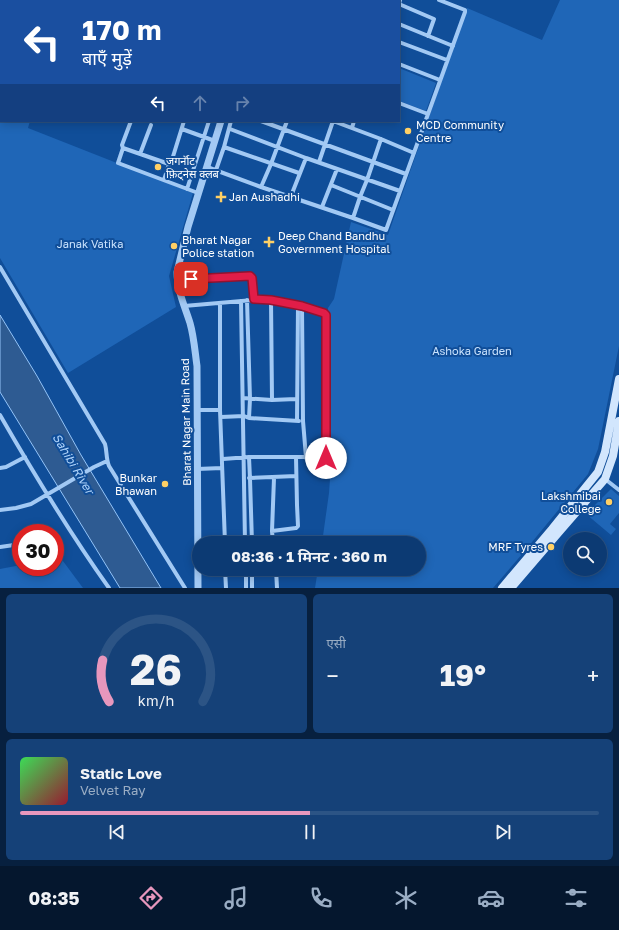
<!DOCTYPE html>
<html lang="hi">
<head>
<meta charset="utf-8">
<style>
	:root { --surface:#0c3a73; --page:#154178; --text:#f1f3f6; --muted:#9aadc4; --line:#2c5485; --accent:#e797bd }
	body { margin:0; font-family:"Golos Text","Noto Sans Devanagari",sans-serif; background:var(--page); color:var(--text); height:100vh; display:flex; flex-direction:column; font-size:15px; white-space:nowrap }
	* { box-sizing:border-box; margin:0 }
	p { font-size:13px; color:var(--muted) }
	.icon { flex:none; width:22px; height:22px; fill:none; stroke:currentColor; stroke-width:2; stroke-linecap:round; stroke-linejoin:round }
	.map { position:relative; height:588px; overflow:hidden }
	.details { display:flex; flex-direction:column; gap:6px; padding:6px; background:#07203f; flex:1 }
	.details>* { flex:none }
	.banner { position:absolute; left:0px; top:0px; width:400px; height:122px; box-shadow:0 2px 10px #0003,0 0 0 1px var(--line); background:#1a4fa0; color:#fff; overflow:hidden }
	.buttons { position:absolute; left:563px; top:532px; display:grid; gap:8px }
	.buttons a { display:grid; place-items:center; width:44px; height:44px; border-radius:50%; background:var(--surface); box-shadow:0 2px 10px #0003,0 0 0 1px var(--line); font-size:20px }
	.speed { position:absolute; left:12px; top:524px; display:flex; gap:8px; font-size:20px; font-weight:700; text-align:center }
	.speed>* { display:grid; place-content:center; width:52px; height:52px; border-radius:50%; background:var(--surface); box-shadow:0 2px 10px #0003,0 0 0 1px var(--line); line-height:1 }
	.speed .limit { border:6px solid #d22; background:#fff; color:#111 }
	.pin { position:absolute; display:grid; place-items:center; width:34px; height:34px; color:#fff; margin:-17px; border-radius:8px; box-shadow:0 2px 6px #0006 }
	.me { position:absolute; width:44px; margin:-22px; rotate:0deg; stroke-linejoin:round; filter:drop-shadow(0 0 3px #0008) }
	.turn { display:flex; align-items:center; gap:14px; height:84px; padding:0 16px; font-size:18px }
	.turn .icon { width:52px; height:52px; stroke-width:2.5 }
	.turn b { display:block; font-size:28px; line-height:34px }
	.lanes { display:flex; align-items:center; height:38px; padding:0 16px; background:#0003; justify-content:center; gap:20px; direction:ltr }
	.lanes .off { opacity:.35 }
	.big { font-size:30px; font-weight:700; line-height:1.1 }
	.details .card { flex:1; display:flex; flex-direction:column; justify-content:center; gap:6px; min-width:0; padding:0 14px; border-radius:6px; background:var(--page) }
	.details .dial { align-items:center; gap:0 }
	.dial svg { height:104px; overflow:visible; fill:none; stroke:var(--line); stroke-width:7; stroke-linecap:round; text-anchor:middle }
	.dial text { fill:var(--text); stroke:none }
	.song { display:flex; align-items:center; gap:12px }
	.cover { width:48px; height:48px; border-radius:6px; background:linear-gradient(135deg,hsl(130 70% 55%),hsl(350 70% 35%)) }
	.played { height:4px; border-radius:2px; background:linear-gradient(90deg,var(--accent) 50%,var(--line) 50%) }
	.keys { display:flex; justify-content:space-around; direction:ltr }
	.heat { display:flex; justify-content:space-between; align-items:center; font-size:22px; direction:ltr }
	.details .tiles { flex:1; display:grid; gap:6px; grid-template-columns:1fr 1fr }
	.card:last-child { grid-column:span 2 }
	.trip { position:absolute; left:192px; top:536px; width:234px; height:40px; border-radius:20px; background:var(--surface); box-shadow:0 2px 10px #0003,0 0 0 1px var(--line); font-weight:700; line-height:40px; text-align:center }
	.tab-bar { display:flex; height:64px; justify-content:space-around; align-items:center; background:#05172e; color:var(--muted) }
	.tab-bar .icon { width:28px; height:28px }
	.tab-bar .current { color:var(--accent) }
	.tab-bar b { font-size:18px; color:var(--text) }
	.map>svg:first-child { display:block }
	.green { fill:#1f66b7 }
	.water { fill:#2e5b92; stroke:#94c4f8 }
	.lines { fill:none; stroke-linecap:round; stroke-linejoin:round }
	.minor { stroke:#a2c9f4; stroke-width:4 }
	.tertiary { stroke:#a2c9f4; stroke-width:7 }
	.secondary { stroke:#d2e6fd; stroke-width:8 }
	.route-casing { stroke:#92132f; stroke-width:10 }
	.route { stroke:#e11d48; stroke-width:7 }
	.poi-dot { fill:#ffd065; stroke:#104e99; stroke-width:1.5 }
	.labels { text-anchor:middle; stroke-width:4; stroke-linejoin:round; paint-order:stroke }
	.poi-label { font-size:11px; fill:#fff; stroke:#104e99; text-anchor:start }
	.park-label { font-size:11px; fill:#cae3fe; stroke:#104e99 }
	.street-label { font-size:11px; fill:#fff; stroke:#104e99 }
	.water-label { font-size:12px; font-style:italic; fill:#aed3fb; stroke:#104e99 }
</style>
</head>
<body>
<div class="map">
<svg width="619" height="588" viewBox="0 0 619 588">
	<rect width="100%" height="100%" fill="#104e99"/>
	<path class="green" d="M560 0H619V346L598 449 588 474 523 553 493 588H315L318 569H419V543H322L329 493 331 465 330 436 328 308 334 299 351 222 388 235 467 8 542 40Z
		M0 14H1V121H30L28 128 193 193 169 276 176 307 68 373 0 258Z
		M399 68 436 83 426 111 399 101Z
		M611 489 619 496V513L610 524 616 529 611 535 586 514Z
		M60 557 83 588H0V569L21 565V567H55V558Z"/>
	<path class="water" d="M0 315 37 376 81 455 161 588H120L0 392Z"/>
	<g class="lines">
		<path class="minor" d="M131 0 134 1
			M168 0 171 1
			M219 0 221 1
			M339 0 342 1
			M400 0 399 4 434 19 428 36
			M16 1 17 0
			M69 1V0
			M148 1 149 0
			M206 1V0
			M265 1V0
			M287 1 288 0
			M347 1V0
			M0 8H1
			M399 24 453 46
			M399 42 447 60
			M399 64 440 80
			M399 103 428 114
			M131 121 122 145 123 148 169 164 171 163 184 121
			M261 121 406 174
			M352 128 354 121
			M182 129 215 141
			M230 129 306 158 400 191
			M224 147 299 173
			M123 148 118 163 198 193
			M140 154 151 125
			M319 162 333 121 381 139 414 153
			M207 167 261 187 353 218 386 230 465 12V10L439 0
			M216 170 224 147 231 121
			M164 180 169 164
			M331 185 393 210
			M261 187 271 164 287 121
			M187 189 209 121
			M291 196 306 158
			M322 207 337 169
			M353 218 360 197 367 180 381 139
			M0 267 105 444C107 451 106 459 109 466L185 588
			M177 279 250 276 252 278 254 299
			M247 300 250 399 249 418
			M271 300 272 400
			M241 301 245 543
			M220 303V410L225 543
			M184 306 265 299 302 307 323 312 326 315V459L309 461 307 460 306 457H249L223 459
			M302 307 303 421 306 457
			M243 398 272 400 296 399
			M197 410H220
			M0 415C34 474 69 532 109 588
			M221 417 244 416 249 418 299 421
			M297 421 298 306
			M249 457 250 479 252 543
			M0 468 6 467 25 457
			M197 469 222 468
			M249 478 296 476
			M605 479 619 490
			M0 510 16 508 31 504 94 467 107 461
			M272 531 296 528 298 526 297 505 296 457
			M273 543 272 531 274 478
			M0 547 21 544
			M225 569 226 588
			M246 569V588
			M252 569V588
			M276 569 277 588"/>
		<path class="tertiary" d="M198 588 197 366C195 352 194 337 190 323 185 307 177 290 177 272L188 227 221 121"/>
		<path class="secondary" d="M502 588 552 529 598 472 605 452 619 379
			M511 588 560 531 605 479 613 456 619 421"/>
	</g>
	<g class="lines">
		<g class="route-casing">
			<path id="route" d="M191 279 250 276 252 278 254 299 271 300 302 306 324 313 326 315V458"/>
		</g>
		<use href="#route" class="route"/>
	</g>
	<g class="poi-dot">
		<circle cx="408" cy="131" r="4"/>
		<circle cx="158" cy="167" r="4"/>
		<path d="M219 191h4v4h4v4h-4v4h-4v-4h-4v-4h4z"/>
		<path d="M267 236h4v4h4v4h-4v4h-4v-4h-4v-4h4z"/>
		<circle cx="174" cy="246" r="4"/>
		<circle cx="165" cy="484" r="4"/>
		<circle cx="609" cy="502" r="4"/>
		<circle cx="551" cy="547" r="4"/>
	</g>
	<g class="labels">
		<g class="poi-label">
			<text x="416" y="129">MCD Community<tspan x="416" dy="13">Centre</tspan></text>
			<text x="166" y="165">जगर्नॉट<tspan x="166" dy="13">फ़िट्नेस क्लब</tspan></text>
			<text x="229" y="201">Jan Aushadhi</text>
			<text x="278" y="240">Deep Chand Bandhu<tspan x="278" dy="13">Government Hospital</tspan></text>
			<text x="182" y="244">Bharat Nagar<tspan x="182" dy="13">Police station</tspan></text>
			<text x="157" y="482" text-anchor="end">Bunkar<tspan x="157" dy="13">Bhawan</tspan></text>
			<text x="601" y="500" text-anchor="end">Lakshmibai<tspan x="601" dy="13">College</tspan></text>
			<text x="543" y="551" text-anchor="end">MRF Tyres</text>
		</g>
		<g class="park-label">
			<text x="90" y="248">Janak Vatika</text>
			<text x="472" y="355">Ashoka Garden</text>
		</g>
		<g class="street-label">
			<text transform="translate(186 422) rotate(-91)" y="4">Bharat Nagar Main Road</text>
		</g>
		<g class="water-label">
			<text transform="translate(73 464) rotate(59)" y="4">Sahibi River</text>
		</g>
	</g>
</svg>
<div class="buttons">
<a><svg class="icon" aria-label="search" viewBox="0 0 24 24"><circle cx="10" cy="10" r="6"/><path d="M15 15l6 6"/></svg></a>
</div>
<div class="speed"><div class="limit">30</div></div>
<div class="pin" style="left:191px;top:279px;background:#d93025"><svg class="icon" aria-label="arrive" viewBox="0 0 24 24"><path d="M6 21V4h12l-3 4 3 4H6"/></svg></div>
<svg class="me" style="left:326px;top:458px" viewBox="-20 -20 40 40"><circle r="19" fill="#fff"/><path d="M0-13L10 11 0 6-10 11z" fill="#e11d48"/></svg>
<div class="trip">08:36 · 1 मिनट · 360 m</div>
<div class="banner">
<div class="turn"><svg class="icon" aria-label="left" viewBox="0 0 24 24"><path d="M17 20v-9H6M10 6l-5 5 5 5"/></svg><div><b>170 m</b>बाएँ मुड़ें</div></div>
<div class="lanes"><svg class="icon" aria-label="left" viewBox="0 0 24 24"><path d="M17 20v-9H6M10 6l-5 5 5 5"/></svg><svg class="icon off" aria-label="ahead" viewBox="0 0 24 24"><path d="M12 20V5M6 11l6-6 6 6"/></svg><svg class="icon off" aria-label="right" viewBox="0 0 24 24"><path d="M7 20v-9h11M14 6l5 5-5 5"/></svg></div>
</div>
</div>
<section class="details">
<div class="tiles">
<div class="card dial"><svg viewBox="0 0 100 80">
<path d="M14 69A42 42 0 1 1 86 69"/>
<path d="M14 69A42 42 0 0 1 9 37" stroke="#e797bd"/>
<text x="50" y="56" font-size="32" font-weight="700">26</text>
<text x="50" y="72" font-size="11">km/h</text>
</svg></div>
<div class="card"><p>एसी</p>
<div class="heat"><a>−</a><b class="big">19°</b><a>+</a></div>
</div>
<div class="card">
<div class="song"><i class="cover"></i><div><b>Static Love</b><p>Velvet Ray</p></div></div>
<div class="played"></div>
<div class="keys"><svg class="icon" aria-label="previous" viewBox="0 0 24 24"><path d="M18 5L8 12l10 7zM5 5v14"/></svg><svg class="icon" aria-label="pause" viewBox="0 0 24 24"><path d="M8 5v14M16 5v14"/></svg><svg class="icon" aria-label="next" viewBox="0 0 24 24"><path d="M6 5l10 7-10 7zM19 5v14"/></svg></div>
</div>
</div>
</section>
<nav class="tab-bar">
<b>08:35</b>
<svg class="icon current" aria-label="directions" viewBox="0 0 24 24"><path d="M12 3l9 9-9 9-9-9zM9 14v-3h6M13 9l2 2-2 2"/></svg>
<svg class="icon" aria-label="music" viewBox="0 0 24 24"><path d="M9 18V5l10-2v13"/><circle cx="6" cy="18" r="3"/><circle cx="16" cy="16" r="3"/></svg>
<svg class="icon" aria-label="phone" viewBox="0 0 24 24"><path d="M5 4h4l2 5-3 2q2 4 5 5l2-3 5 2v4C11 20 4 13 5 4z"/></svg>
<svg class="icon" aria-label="climate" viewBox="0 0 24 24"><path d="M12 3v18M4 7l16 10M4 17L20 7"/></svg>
<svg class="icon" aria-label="car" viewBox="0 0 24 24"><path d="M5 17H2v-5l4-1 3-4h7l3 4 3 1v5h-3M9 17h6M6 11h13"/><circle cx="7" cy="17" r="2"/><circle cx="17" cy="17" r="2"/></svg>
<svg class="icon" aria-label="filters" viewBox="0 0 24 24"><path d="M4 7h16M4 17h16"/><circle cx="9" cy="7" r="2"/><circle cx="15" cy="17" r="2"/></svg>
</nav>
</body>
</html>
